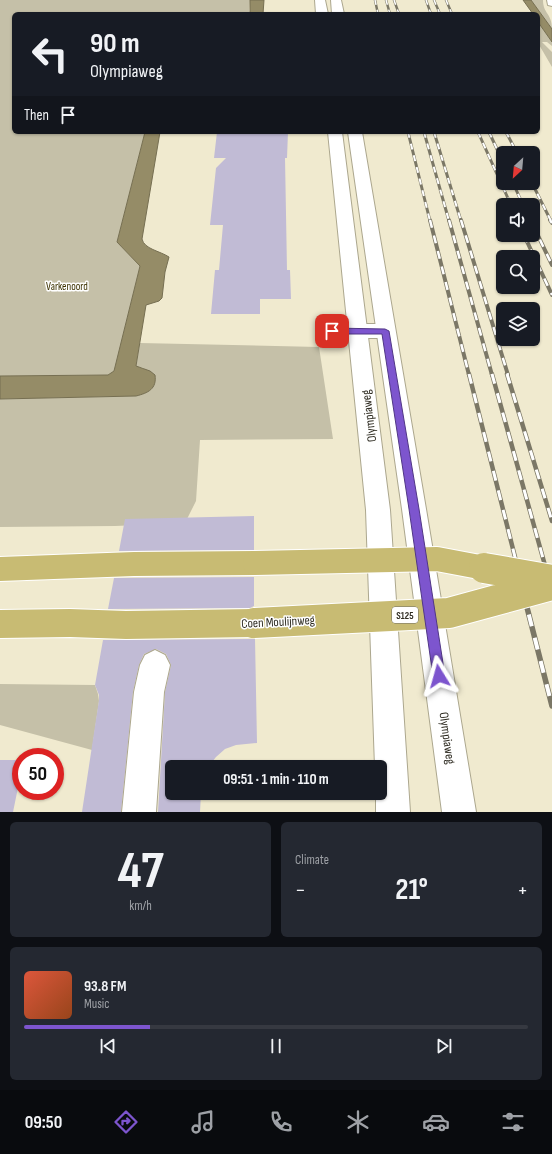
<!DOCTYPE html>
<html lang="en">
<head>
<meta charset="utf-8">
<style>
	:root { --surface:#171b24; --page:#242831; --text:#f1f3f6; --muted:#9ea1a6; --line:#363941; --accent:#7d55ce }
	body { margin:0; font-family:"Sofia Sans Condensed",sans-serif; background:var(--page); color:var(--text); height:100vh; display:flex; flex-direction:column; font-size:15px; white-space:nowrap }
	* { box-sizing:border-box; margin:0 }
	p { font-size:13px; color:var(--muted) }
	.icon { flex:none; width:22px; height:22px; fill:none; stroke:currentColor; stroke-width:2; stroke-linecap:round; stroke-linejoin:round }
	.map { position:relative; height:812px; overflow:hidden }
	.side { display:flex; flex-direction:column; gap:10px; padding:10px; background:#0d0f14; flex:1 }
	.side>* { flex:none }
	.hud { position:absolute; left:12px; top:12px; width:528px; height:122px; border-radius:6px; box-shadow:0 1px 3px #0004; background:#171b24; color:var(--text); overflow:hidden }
	.needle { width:26px; rotate:206deg }
	.controls { position:absolute; left:496px; top:146px; display:grid; gap:8px }
	.controls a { display:grid; place-items:center; width:44px; height:44px; border-radius:6px; background:var(--surface); box-shadow:0 1px 3px #0004; font-size:20px }
	.speed { position:absolute; left:12px; top:748px; display:flex; gap:8px; font-size:20px; font-weight:700; text-align:center }
	.speed>* { display:grid; place-content:center; width:52px; height:52px; border-radius:50%; background:var(--surface); box-shadow:0 1px 3px #0004; line-height:1 }
	.speed .limit { border:6px solid #d22; background:#fff; color:#111 }
	.pin { position:absolute; display:grid; place-items:center; width:34px; height:34px; color:#fff; margin:-17px; border-radius:8px; box-shadow:0 2px 6px #0006 }
	.me { position:absolute; width:44px; margin:-22px; rotate:352deg; stroke-linejoin:round; filter:drop-shadow(0 0 3px #0008) }
	.turn { display:flex; align-items:center; gap:14px; height:84px; padding:0 12px; font-size:18px }
	.turn .icon { width:52px; height:52px; stroke-width:2.5 }
	.turn b { display:block; font-size:28px; line-height:34px }
	.then { display:flex; align-items:center; height:38px; padding:0 12px; background:#0003; gap:8px; font-size:15px }
	.big { font-size:30px; font-weight:700; line-height:1.1 }
	.side .card { flex:1; display:flex; flex-direction:column; justify-content:center; gap:6px; min-width:0; padding:0 14px; border-radius:6px; background:var(--page) }
	.side .dial { align-items:center; gap:0 }
	.dial b { font-size:52px; line-height:1 }
	.song { display:flex; align-items:center; gap:12px }
	.cover { width:48px; height:48px; border-radius:6px; background:linear-gradient(135deg,hsl(10 70% 55%),hsl(20 70% 35%)) }
	.played { height:4px; border-radius:2px; background:linear-gradient(90deg,var(--accent) 25%,var(--line) 25%) }
	.keys { display:flex; justify-content:space-around; direction:ltr }
	.heat { display:flex; justify-content:space-between; align-items:center; font-size:22px; direction:ltr }
	.side .tiles { flex:1; display:grid; gap:10px; grid-template-columns:1fr 1fr }
	.card:last-child { grid-column:span 2 }
	.trip { position:absolute; left:165px; top:760px; width:222px; height:40px; border-radius:6px; background:var(--surface); box-shadow:0 1px 3px #0004; font-weight:700; line-height:40px; text-align:center }
	.tab-bar { display:flex; height:64px; justify-content:space-around; align-items:center; background:#090b0e; color:var(--muted) }
	.tab-bar .icon { width:28px; height:28px }
	.tab-bar .on { color:var(--accent) }
	.tab-bar b { font-size:18px; color:var(--text) }
	.map>svg:first-child { display:block }
	.green { fill:#c5c0a8 }
	.water { fill:#958c67; stroke:#766f52 }
	.building { fill:#c1bbd5 }
	.lines { fill:none; stroke-linecap:round; stroke-linejoin:round }
	.street-casing { stroke:#aca78e; stroke-width:2 }
	.secondary-casing { stroke:#aca78e; stroke-width:2 }
	.primary-casing { stroke:#fff; stroke-width:2 }
	.street { fill:#fff; fill-rule:evenodd }
	.secondary { fill:#fff; fill-rule:evenodd }
	.primary { fill:#c8bb73; fill-rule:evenodd }
	.rail-far4-casing { stroke:#7b7766; stroke-width:2.5 }
	.rail-far3-casing { stroke:#7b7766; stroke-width:3 }
	.rail-far2-casing { stroke:#7b7766; stroke-width:4 }
	.rail-far1-casing { stroke:#7b7766; stroke-width:4.5 }
	.rail-casing { stroke:#7b7766; stroke-width:5.5 }
	.rail-far4 { stroke:#fff; stroke-width:1.5; stroke-dasharray:5; stroke-linecap:butt }
	.rail-far3 { stroke:#fff; stroke-width:2; stroke-dasharray:6; stroke-linecap:butt }
	.rail-far2 { stroke:#fff; stroke-width:2.5; stroke-dasharray:8; stroke-linecap:butt }
	.rail-far1 { stroke:#fff; stroke-width:3; stroke-dasharray:10; stroke-linecap:butt }
	.rail { stroke:#fff; stroke-width:4; stroke-dasharray:12; stroke-linecap:butt }
	.primary-bridge-far1-casing { stroke:#fff; stroke-width:26; stroke-linecap:butt }
	.primary-bridge-casing { stroke:#fff; stroke-width:32; stroke-linecap:butt }
	.primary-bridge-far1 { stroke:#c8bb73; stroke-width:24 }
	.primary-bridge { stroke:#c8bb73; stroke-width:30 }
	.route { fill:#7d55ce; stroke:#513786 }
	.labels { text-anchor:middle; stroke-width:3; stroke-linejoin:round; paint-order:stroke }
	.shield { fill:#fff; stroke:#6d6b64; stroke-width:1 }
	.shield-label { font-size:10px; font-weight:bold; fill:#2f2c22 }
	.park-label { font-size:11px; fill:#3c3200; stroke:#fff }
	.near-street-label { font-size:13px; fill:#2f2c22; stroke:#fff }
</style>
</head>
<body>
<div class="map">
<svg width="552" height="812" viewBox="0 0 552 812">
	<rect width="100%" height="100%" fill="#f0eacf"/>
	<path class="green" d="M0 0H250L249 11 251 14H14V132H145L117 242 140 266 115 368 114 371 108 375 0 376Z
		M531 0H543C543 14 552 13 552 29Z
		M538 22 552 42V46L547 42H542L552 52V67L538 43Z
		M140 343 319 347 333 439 200 440 196 501 185 523 115 526 0 527V399L136 396 144 368 136 367Z
		M0 684 95 685 98 694 99 701 92 750 0 725Z"/>
	<path class="water" d="M250 0H264L263 14 250 13Z
		M523 0H531L552 29V42L538 22V14H533Z
		M145 132H160L142 239C144 249 160 251 169 257L165 272 162 298 159 301 146 305 136 366 150 371 155 375C157 389 148 393 136 396L0 399V376L108 375 114 371 140 266 117 242Z"/>
	<path class="building" d="M217 132H288L287 158H285L287 270H290L291 299H260V314H211L215 270H219L223 225H210L216 168 226 158H214Z
		M254 516V550L119 551 125 519Z
		M254 577V606L250 608 108 609 114 578Z
		M250 639H255L257 743 236 745 225 749 216 757 208 767H172V793H201L200 812H158L165 692 171 665 166 654 156 649 144 654 139 665 133 692 121 812H82L99 700V695L95 685 103 640Z
		M0 760H21V773L13 812H0Z"/>
	<g class="lines">
		<g class="street-casing">
			<path id="street" d="M332 324H385L392 326 395 331 392 336 385 338H332L325 336 322 331 325 326Z
				M155 650 165 655 170 665 164 692 156 812H122L134 692 140 665 145 655Z"/>
		</g>
		<g class="secondary-casing">
			<path id="secondary" d="M315 0H325L328 14H316Z
				M331 0H341L344 14H332Z
				M547 0H552V6L548 5Z
				M328 132H342L390 510 410 812H376V793H380V767H375L366 510Z
				M348 132H362L426 509 476 812H442L402 509Z"/>
		</g>
		<g class="primary-casing">
			<path id="primary" d="M255 551 264 554 268 563 264 572 255 575 134 576 0 581V557L134 552Z
				M70 609 126 611 254 609 264 613 268 623 264 633 254 637 126 639 70 637 0 638V610Z"/>
		</g>
		<use href="#street" class="street"/>
		<use href="#secondary" class="secondary"/>
		<use href="#primary" class="primary"/>
		<g class="rail-far4-casing">
			<path id="rail-far4" d="M375 0 378 14
				M386 0 390 14
				M394 0 399 14
				M426 0 431 14
				M434 0 440 14
				M446 0 452 14"/>
		</g>
		<g class="rail-far3-casing">
			<path id="rail-far3" d="M408 132 430 221
				M424 132 449 221
				M434 132 461 221
				M478 132 511 205
				M489 132 503 162
				M506 132 517 153
				M513 183 523 205
				M532 183 551 221"/>
		</g>
		<g class="rail-far2-casing">
			<path id="rail-far2" d="M430 220 469 375
				M449 220 492 375
				M461 220 508 375
				M550 220 552 223
				M533 225 552 265
				M524 235 552 295"/>
		</g>
		<g class="rail-far1-casing">
			<path id="rail-far1" d="M469 374 518 569
				M492 374 546 569
				M507 374 552 521"/>
		</g>
		<g class="rail-casing">
			<path id="rail" d="M517 568 552 706
				M546 568 552 589"/>
		</g>
		<use href="#rail-far4" class="rail-far4"/>
		<use href="#rail-far3" class="rail-far3"/>
		<use href="#rail-far2" class="rail-far2"/>
		<use href="#rail-far1" class="rail-far1"/>
		<use href="#rail" class="rail"/>
		<g class="primary-bridge-far1-casing">
			<path id="primary-bridge-far1" d="M255 563 437 559 490 569"/>
		</g>
		<g class="primary-bridge-casing">
			<path id="primary-bridge" d="M484 568 552 580
				M254 623 449 613 552 585"/>
		</g>
		<use href="#primary-bridge-far1" class="primary-bridge-far1"/>
		<use href="#primary-bridge" class="primary-bridge"/>
	</g>
	<path class="route" d="M332 328 385 329 389 331 419 509 445 676 443 680 439 682 434 680 433 676 409 509 382 334H332L328 331Z"/>
	<g class="labels">
		<rect class="shield" x="392" y="607" width="26" height="16" rx="3"/>
		<g class="shield-label">
			<text x="405" y="619">S125</text>
		</g>
		<g class="park-label">
			<text x="67" y="290">Varkenoord</text>
		</g>
		<g class="near-street-label">
			<text transform="translate(368 416) rotate(-97)" y="5">Olympiaweg</text>
			<text transform="translate(278 621) rotate(-3)" y="5">Coen Moulijnweg</text>
			<text transform="translate(448 738) rotate(82)" y="5">Olympiaweg</text>
		</g>
	</g>
</svg>
<div class="controls">
<a><svg class="needle" viewBox="-14 -14 28 28"><path d="M0-13l5 13h-10z" fill="#e53935"/><path d="M0 13l5-13h-10z" fill="#9ea1a6"/></svg></a>
<a><svg class="icon" aria-label="sound" viewBox="0 0 24 24"><path d="M4 9h4l5-4v14l-5-4H4zM17 9q2 3 0 6"/></svg></a>
<a><svg class="icon" aria-label="search" viewBox="0 0 24 24"><circle cx="10" cy="10" r="6"/><path d="M15 15l6 6"/></svg></a>
<a><svg class="icon" aria-label="layers" viewBox="0 0 24 24"><path d="M12 4l9 5-9 5-9-5zM3 14l9 5 9-5"/></svg></a>
</div>
<div class="speed"><div class="limit">50</div></div>
<div class="pin" style="left:332px;top:331px;background:#d93025"><svg class="icon" aria-label="arrive" viewBox="0 0 24 24"><path d="M6 21V4h12l-3 4 3 4H6"/></svg></div>
<svg class="me" style="left:439px;top:676px" viewBox="-20 -20 40 40"><path d="M0-17L14 15 0 8-14 15z" fill="#7d55ce" stroke="#fff" stroke-width="4"/></svg>
<div class="trip">09:51 · 1 min · 110 m</div>
<div class="hud">
<div class="turn"><svg class="icon" aria-label="left" viewBox="0 0 24 24"><path d="M17 20v-9H6M10 6l-5 5 5 5"/></svg><div><b>90 m</b>Olympiaweg</div></div>
<div class="then">Then<svg class="icon" aria-label="arrive" viewBox="0 0 24 24"><path d="M6 21V4h12l-3 4 3 4H6"/></svg></div>
</div>
</div>
<section class="side">
<div class="tiles">
<div class="card dial"><b>47</b><p>km/h</p></div>
<div class="card"><p>Climate</p>
<div class="heat"><a>−</a><b class="big">21°</b><a>+</a></div>
</div>
<div class="card">
<div class="song"><i class="cover"></i><div><b>93.8 FM</b><p>Music</p></div></div>
<div class="played"></div>
<div class="keys"><svg class="icon" aria-label="previous" viewBox="0 0 24 24"><path d="M18 5L8 12l10 7zM5 5v14"/></svg><svg class="icon" aria-label="pause" viewBox="0 0 24 24"><path d="M8 5v14M16 5v14"/></svg><svg class="icon" aria-label="next" viewBox="0 0 24 24"><path d="M6 5l10 7-10 7zM19 5v14"/></svg></div>
</div>
</div>
</section>
<nav class="tab-bar">
<b>09:50</b>
<svg class="icon on" aria-label="directions" viewBox="0 0 24 24"><path d="M12 3l9 9-9 9-9-9zM9 14v-3h6M13 9l2 2-2 2"/></svg>
<svg class="icon" aria-label="music" viewBox="0 0 24 24"><path d="M9 18V5l10-2v13"/><circle cx="6" cy="18" r="3"/><circle cx="16" cy="16" r="3"/></svg>
<svg class="icon" aria-label="phone" viewBox="0 0 24 24"><path d="M5 4h4l2 5-3 2q2 4 5 5l2-3 5 2v4C11 20 4 13 5 4z"/></svg>
<svg class="icon" aria-label="climate" viewBox="0 0 24 24"><path d="M12 3v18M4 7l16 10M4 17L20 7"/></svg>
<svg class="icon" aria-label="car" viewBox="0 0 24 24"><path d="M5 17H2v-5l4-1 3-4h7l3 4 3 1v5h-3M9 17h6M6 11h13"/><circle cx="7" cy="17" r="2"/><circle cx="17" cy="17" r="2"/></svg>
<svg class="icon" aria-label="filters" viewBox="0 0 24 24"><path d="M4 7h16M4 17h16"/><circle cx="9" cy="7" r="2"/><circle cx="15" cy="17" r="2"/></svg>
</nav>
</body>
</html>
